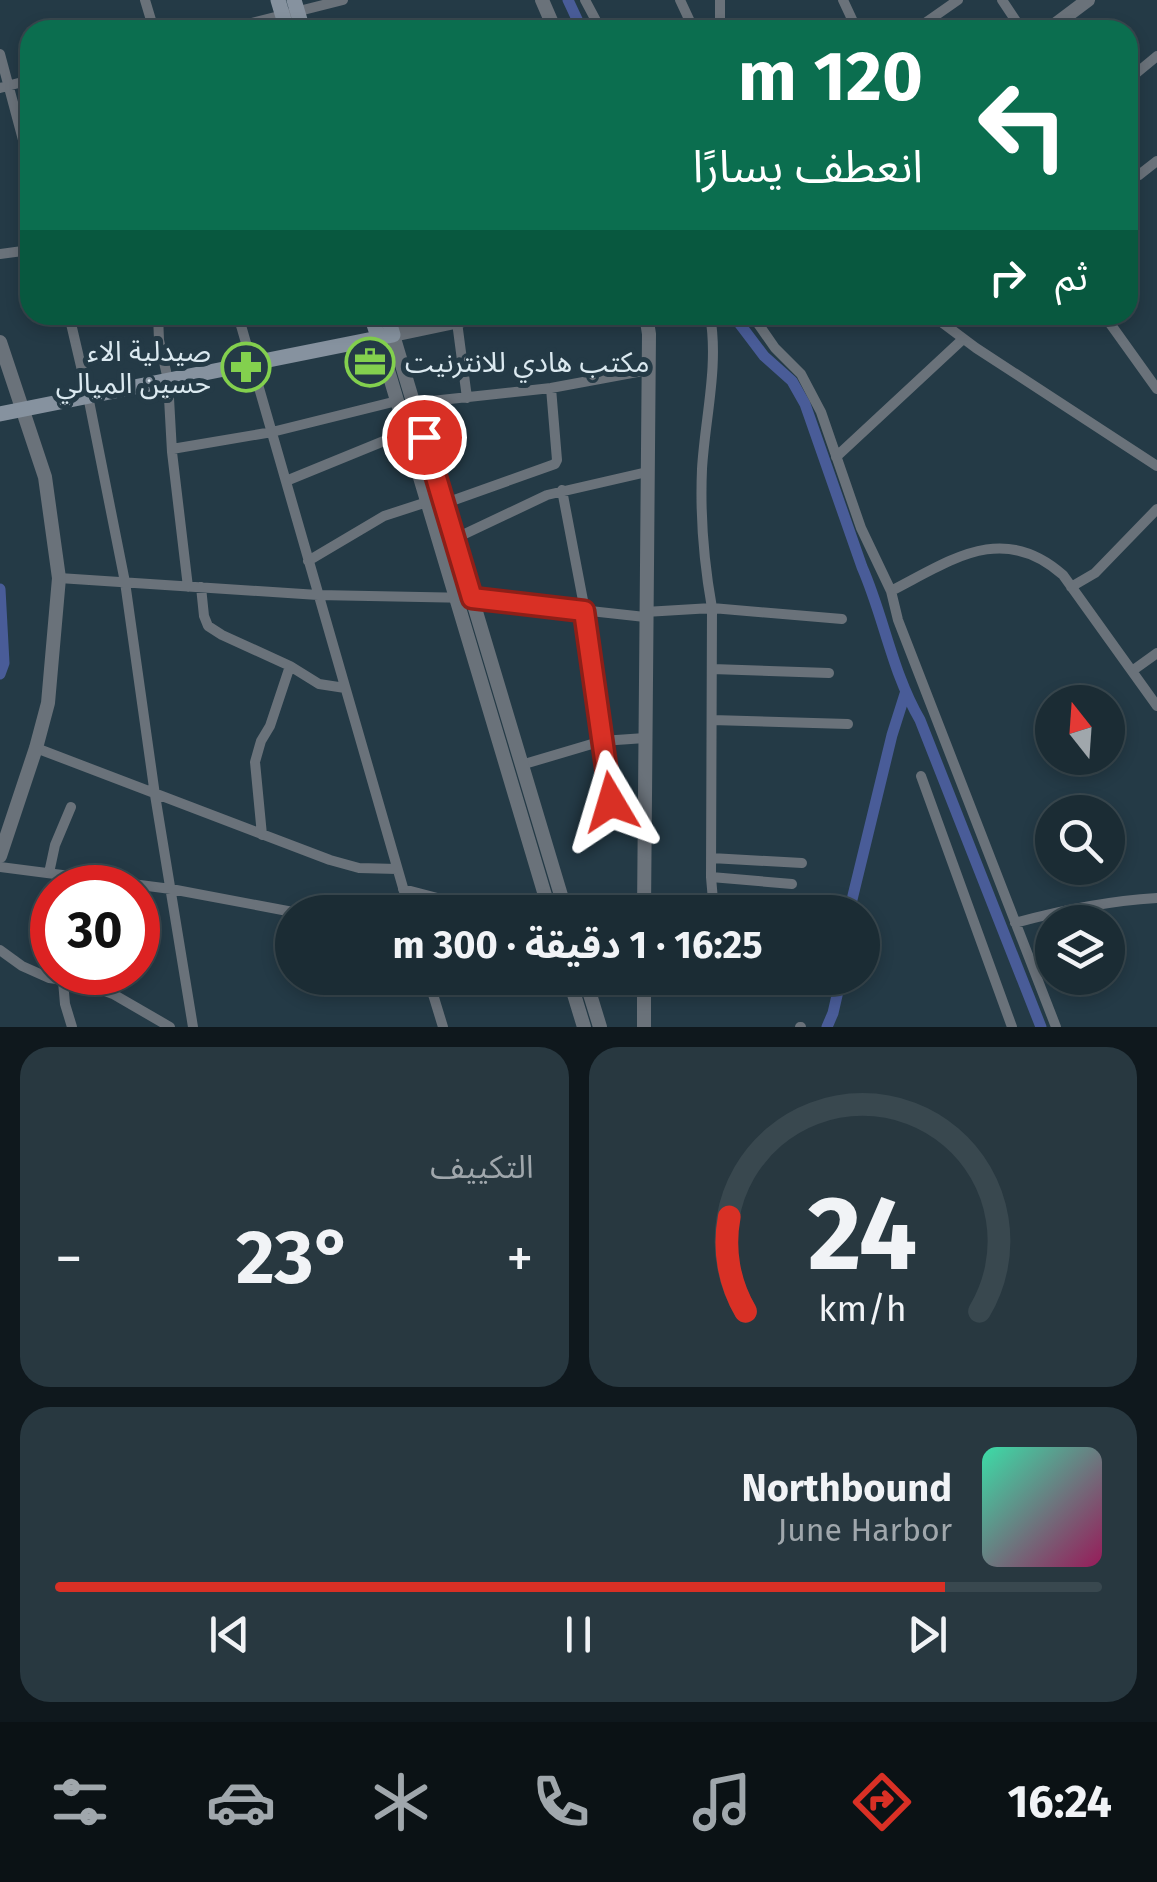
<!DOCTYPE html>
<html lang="ar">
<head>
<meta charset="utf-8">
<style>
	:root { --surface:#1b2c34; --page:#283840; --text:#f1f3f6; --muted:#a0a7ac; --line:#39484f; --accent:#d93025 }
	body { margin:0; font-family:"Fira Sans","Noto Sans Arabic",sans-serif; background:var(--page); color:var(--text); direction:rtl; height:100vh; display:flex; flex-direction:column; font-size:38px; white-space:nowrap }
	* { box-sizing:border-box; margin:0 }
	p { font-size:32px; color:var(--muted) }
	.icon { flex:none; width:55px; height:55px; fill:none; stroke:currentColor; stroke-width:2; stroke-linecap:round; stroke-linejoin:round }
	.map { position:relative; height:1027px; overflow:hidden; direction:ltr }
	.sheet { display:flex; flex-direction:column; gap:20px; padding:20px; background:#0f181d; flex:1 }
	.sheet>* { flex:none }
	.banner { position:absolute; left:20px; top:20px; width:1118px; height:305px; border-radius:30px; box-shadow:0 5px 15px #0003,0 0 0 2px var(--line); direction:rtl; background:#0b6e4f; color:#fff; overflow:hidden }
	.needle { width:65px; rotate:343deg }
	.buttons { position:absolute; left:1035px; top:685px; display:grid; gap:20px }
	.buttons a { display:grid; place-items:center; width:90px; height:90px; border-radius:50%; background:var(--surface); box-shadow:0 5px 15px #0003,0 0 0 2px var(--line); font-size:50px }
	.speed { position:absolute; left:30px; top:865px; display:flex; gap:20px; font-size:50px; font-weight:700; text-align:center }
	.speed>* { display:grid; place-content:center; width:130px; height:130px; border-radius:50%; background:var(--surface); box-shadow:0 5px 15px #0003,0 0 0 2px var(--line); line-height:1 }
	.speed .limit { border:15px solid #d22; background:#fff; color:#111 }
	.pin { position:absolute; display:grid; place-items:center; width:85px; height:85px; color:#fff; margin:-42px; border:5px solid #fff; border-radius:50%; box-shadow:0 2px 10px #0007 }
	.me { position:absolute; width:110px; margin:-55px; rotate:353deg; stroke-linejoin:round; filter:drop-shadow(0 0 8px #0008) }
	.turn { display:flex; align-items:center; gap:35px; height:210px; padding:0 50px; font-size:45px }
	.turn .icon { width:130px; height:130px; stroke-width:2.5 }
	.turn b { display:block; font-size:70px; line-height:85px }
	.then { display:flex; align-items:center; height:95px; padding:0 50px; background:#0003; gap:20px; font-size:38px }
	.big { font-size:75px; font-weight:700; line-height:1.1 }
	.sheet .tile { flex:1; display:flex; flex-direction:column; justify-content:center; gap:15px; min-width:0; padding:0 35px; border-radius:30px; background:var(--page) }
	.sheet .dial { align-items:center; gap:0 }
	.dial svg { height:260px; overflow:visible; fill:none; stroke:var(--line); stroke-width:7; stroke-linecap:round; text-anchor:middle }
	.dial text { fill:var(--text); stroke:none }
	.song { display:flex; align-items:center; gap:30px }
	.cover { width:120px; height:120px; border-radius:15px; background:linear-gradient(135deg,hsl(160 70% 55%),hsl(330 70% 35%)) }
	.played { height:10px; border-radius:5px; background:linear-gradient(90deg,var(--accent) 85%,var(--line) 85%) }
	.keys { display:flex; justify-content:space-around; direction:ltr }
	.heat { display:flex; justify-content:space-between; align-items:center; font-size:55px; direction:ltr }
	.sheet .tiles { flex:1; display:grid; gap:20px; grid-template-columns:1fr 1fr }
	.tile:last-child { grid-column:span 2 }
	.trip { position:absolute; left:275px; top:895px; width:605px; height:100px; border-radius:50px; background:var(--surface); box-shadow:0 5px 15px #0003,0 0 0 2px var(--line); font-weight:700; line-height:100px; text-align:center; direction:rtl }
	.dock { display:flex; height:160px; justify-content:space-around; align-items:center; background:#0b1215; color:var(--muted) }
	.dock .icon { width:70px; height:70px }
	.dock .on { color:var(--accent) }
	.dock b { font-size:45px; color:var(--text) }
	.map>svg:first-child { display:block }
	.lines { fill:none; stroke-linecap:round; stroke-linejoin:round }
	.canal { stroke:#495c98; stroke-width:11 }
	.minor { stroke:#6a727a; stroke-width:10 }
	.tertiary { stroke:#6a727a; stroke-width:14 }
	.secondary { stroke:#86929f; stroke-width:15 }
	.route-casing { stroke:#8d1f18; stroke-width:25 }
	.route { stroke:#d93025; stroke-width:18 }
	.labels { text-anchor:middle; stroke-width:10; stroke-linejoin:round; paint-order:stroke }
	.poi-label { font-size:28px; fill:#dbe9f0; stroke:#243a46; text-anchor:end }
</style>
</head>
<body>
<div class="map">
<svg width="1157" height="1027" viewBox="0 0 1157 1027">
	<rect width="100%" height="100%" fill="#243a46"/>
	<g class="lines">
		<path class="canal" d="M568 0 582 30
			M733 315 764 356 792 381 805 404 862 567C884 617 892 672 920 720L1041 1027
			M0 589 4 663 0 674
			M849 912 892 735 905 694
			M827 1027 833 1013 841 978"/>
		<path class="minor" d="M145 0 154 30
			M585 0 601 30
			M680 0 694 30
			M843 0 857 30
			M1002 0 1022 30
			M224 30 343 0
			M720 30V0
			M915 30 958 0
			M0 54 30 166
			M1128 80 1157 56
			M0 88 30 80
			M1128 176 1131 178 1139 175 1157 161
			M0 254 30 250
			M69 315 88 396 125 582 155 795 193 1027
			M158 315 159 340 168 380 172 452 188 587
			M238 315 410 912
			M710 315C719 366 705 418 702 469 700 515 704 563 712 608L711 877 714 912
			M752 315 775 348 801 374 821 412 861 528 891 591 898 620 1056 1027
			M932 315 976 348 1157 466
			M1104 315 1157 389
			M457 322 467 398
			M413 403 551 388 648 370
			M172 449 272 432 397 401
			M836 457 963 339
			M286 481 406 432
			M562 490 585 611 611 802
			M443 504 555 464 557 460 551 388
			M454 539 547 495 647 472
			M308 561 384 516 427 502
			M59 578 318 595 472 598 645 617
			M201 587 204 616 208 626 222 635 290 666 319 684 345 688
			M1071 587 1095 573 1157 509
			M891 591C950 561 1002 521 1063 575L1157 706
			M645 612 712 608 842 619
			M712 669 829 673
			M1132 671 1157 653
			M712 720 848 724
			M36 748 330 860 359 868 397 869
			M521 765 602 741 645 738
			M921 776 1012 1027
			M262 835 255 762 261 741 270 726 290 666
			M711 858 802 863
			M0 867 171 889 293 912
			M49 873 55 845 71 807
			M711 877 792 884
			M403 889 491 912
			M1015 923C1062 910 1109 901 1157 898
			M0 950 22 966 49 978 81 982 113 994 170 1027
			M428 978 443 1027
			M720 978 721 990
			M63 981 65 1004 72 1027
			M800 1027H801"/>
		<path class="tertiary" d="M542 0 555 30
			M1048 30 1088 0
			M488 315 393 335 566 912
			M378 337 550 912
			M0 342 45 477 59 578 48 703 36 748 0 856
			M644 912 649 334 646 315
			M569 978 584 1027
			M585 978 600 1027
			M644 1027V978"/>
		<path class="secondary" d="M278 0 287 30
			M294 0 303 30
			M371 315 378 337
			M0 414 393 335 387 315"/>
	</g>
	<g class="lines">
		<g class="route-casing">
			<path id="route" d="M424 437 472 598 584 611 611 802"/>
		</g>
		<use href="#route" class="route"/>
	</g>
	<defs>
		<g id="office-ring" transform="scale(2.5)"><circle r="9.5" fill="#243a46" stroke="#83d04e" stroke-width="1.5"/><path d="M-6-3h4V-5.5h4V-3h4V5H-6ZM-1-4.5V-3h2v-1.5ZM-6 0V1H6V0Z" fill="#83d04e"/></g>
		<g id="pharmacy-ring" transform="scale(2.5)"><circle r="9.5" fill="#243a46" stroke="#83d04e" stroke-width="1.5"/><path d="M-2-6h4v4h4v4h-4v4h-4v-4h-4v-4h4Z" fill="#83d04e"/></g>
	</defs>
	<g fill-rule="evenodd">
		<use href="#office-ring" x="370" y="362"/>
		<use href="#pharmacy-ring" x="246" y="367"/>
	</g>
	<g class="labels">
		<g class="poi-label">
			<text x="211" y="361">صيدلية الاء<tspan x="211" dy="32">حسين الميالي</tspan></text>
			<text x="405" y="372" text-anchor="start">مكتب هادي للانترنيت</text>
		</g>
	</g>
</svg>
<div class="buttons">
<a><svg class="needle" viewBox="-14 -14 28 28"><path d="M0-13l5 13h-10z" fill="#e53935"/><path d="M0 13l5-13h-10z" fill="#a0a7ac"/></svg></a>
<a><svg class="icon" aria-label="search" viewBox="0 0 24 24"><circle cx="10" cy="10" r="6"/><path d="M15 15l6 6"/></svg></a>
<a><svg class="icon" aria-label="layers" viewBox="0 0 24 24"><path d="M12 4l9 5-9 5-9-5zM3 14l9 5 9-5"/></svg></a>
</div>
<div class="speed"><div class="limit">30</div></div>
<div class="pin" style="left:424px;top:437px;background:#d93025"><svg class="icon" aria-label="arrive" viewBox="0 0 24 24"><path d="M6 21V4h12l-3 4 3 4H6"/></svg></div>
<svg class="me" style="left:611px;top:802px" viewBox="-20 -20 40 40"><path d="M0-17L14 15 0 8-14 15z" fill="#d93025" stroke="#fff" stroke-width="4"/></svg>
<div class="trip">16:25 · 1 دقيقة · 300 m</div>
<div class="banner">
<div class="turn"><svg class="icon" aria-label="left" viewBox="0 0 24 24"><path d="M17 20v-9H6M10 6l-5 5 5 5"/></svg><div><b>120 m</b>انعطف يسارًا</div></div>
<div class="then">ثم<svg class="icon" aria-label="right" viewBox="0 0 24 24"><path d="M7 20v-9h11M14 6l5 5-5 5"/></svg></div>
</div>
</div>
<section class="sheet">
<div class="tiles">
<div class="tile dial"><svg viewBox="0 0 100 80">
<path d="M14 69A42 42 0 1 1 86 69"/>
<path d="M14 69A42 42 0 0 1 9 40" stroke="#d93025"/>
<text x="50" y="56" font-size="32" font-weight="700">24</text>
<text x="50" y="72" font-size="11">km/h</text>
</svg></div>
<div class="tile"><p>التكييف</p>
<div class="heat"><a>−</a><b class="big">23°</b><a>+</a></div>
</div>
<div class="tile">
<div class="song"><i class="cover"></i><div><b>Northbound</b><p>June Harbor</p></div></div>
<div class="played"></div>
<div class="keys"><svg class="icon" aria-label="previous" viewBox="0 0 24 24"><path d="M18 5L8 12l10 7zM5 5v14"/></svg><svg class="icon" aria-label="pause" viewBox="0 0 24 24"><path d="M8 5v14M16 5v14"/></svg><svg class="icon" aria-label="next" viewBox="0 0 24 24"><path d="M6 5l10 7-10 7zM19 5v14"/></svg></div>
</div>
</div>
</section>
<nav class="dock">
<b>16:24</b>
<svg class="icon on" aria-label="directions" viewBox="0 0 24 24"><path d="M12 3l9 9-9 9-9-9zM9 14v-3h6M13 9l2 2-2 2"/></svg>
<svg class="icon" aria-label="music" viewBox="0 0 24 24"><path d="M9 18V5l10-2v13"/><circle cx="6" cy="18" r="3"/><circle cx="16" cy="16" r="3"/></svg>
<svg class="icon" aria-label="phone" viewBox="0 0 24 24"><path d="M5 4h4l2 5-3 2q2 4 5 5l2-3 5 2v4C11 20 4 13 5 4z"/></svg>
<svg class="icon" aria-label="climate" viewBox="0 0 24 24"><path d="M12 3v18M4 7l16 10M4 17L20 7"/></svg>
<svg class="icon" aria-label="car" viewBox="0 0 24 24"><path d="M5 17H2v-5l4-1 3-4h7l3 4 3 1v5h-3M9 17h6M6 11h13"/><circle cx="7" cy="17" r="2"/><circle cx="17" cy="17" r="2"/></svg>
<svg class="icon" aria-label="filters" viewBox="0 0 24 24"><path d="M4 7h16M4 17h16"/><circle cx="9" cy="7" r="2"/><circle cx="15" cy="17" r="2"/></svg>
</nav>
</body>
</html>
